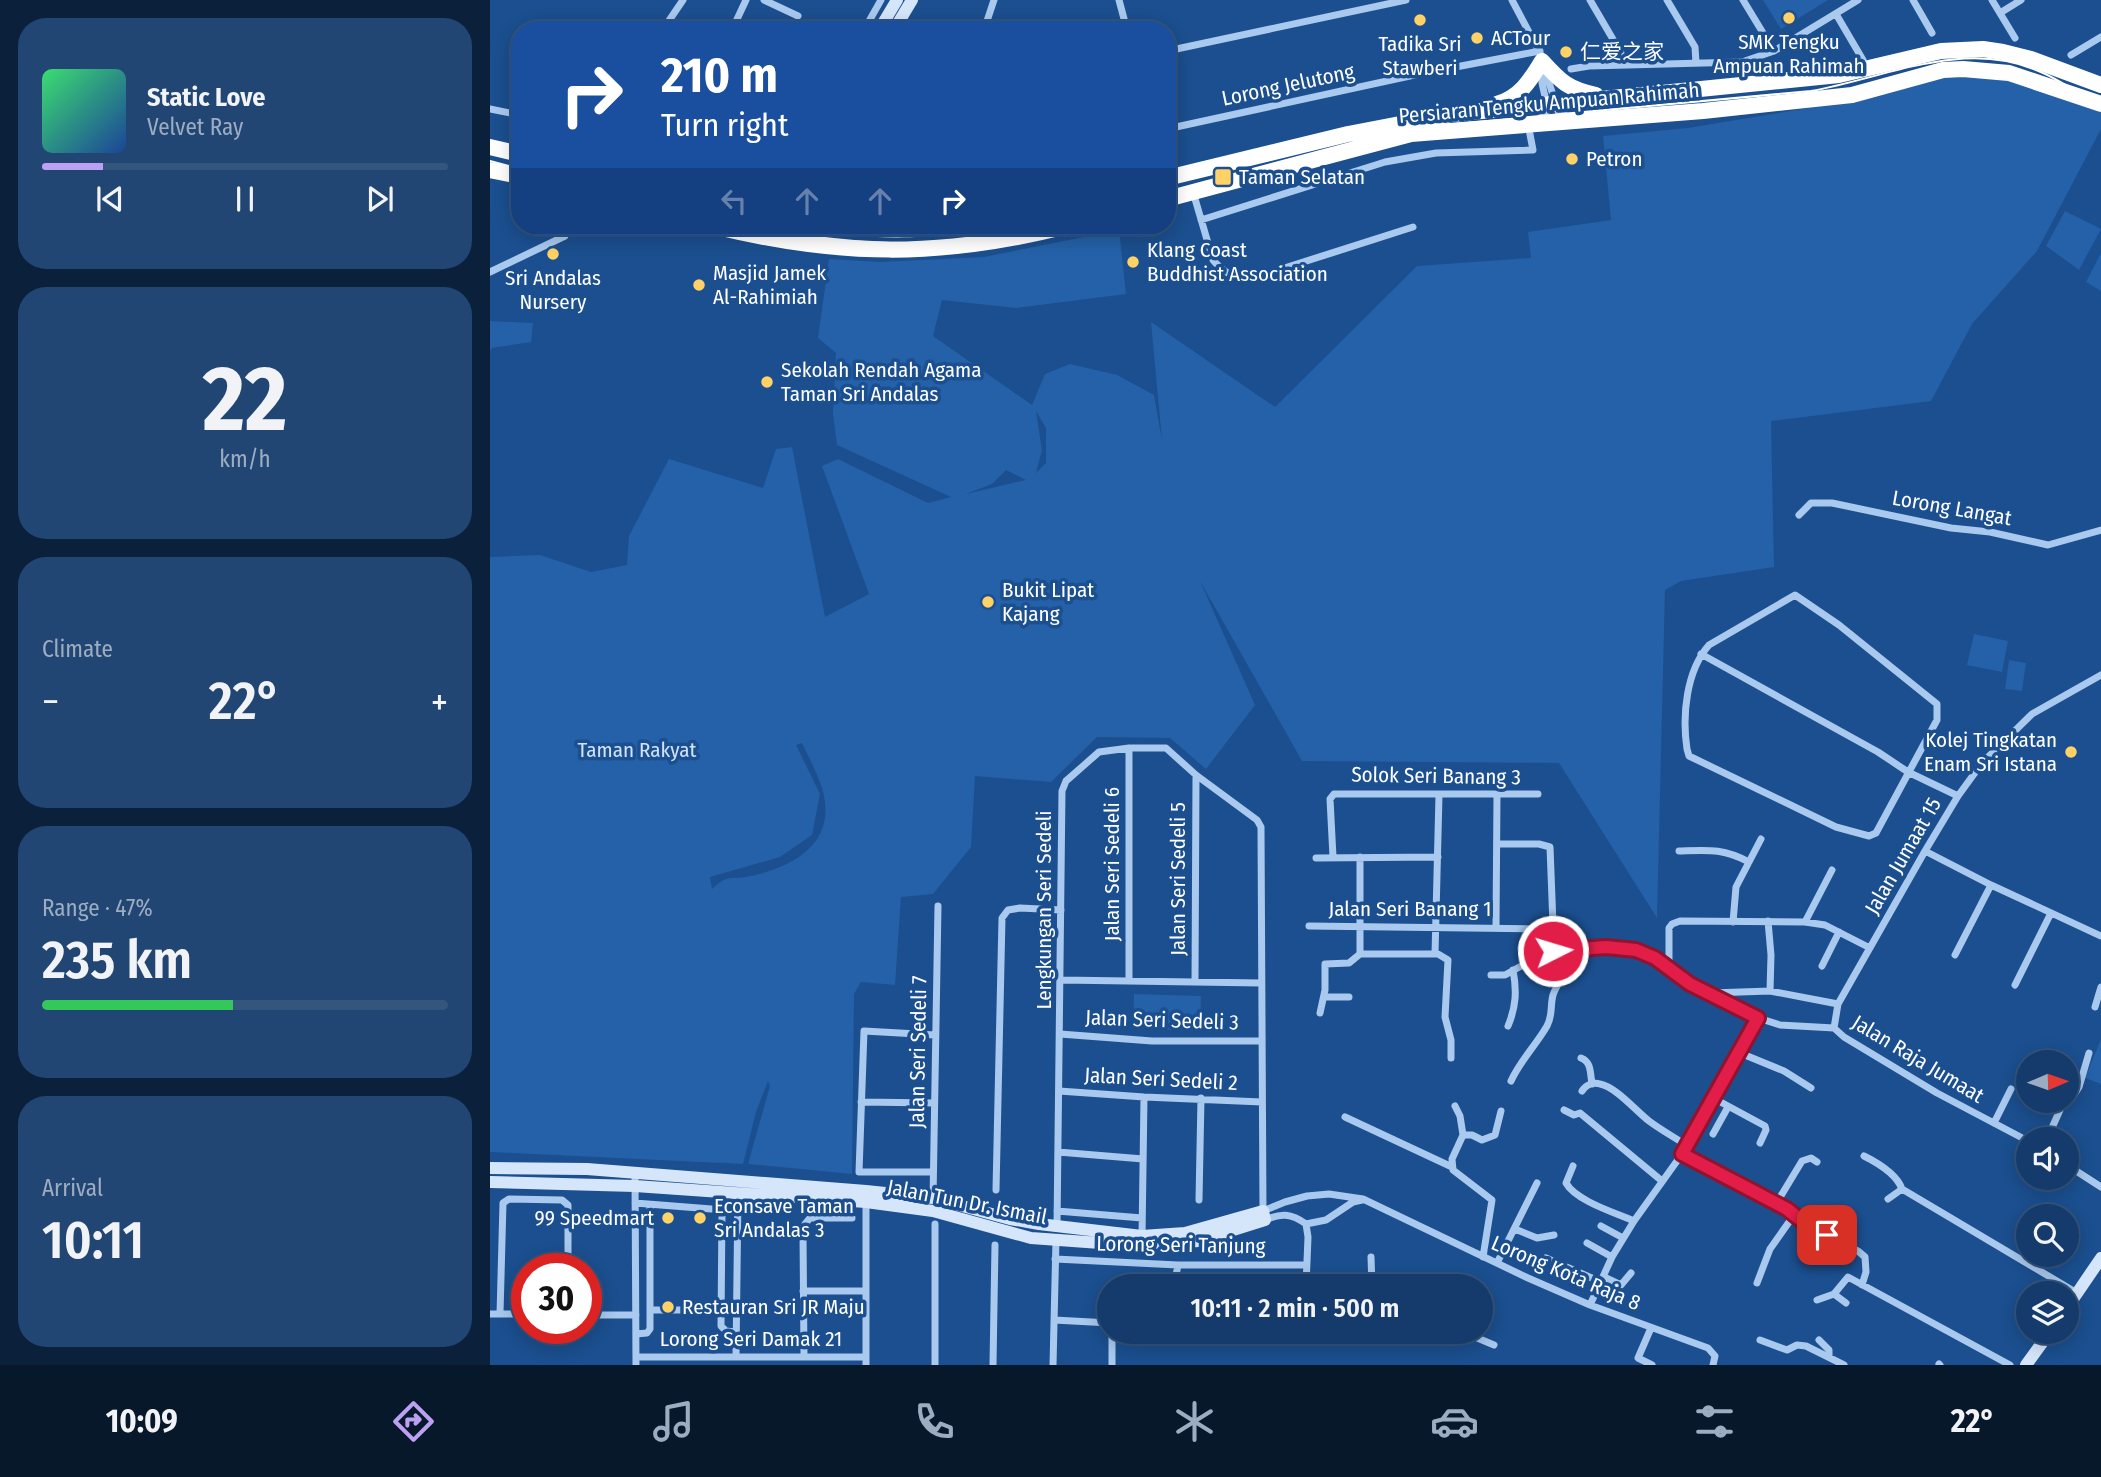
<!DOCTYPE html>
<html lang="en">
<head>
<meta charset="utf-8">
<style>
	:root { --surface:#143b6b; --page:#214673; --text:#f1f3f6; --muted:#9dadc1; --line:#33557e; --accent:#bca0f2 }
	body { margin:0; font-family:"Fira Sans Condensed","Noto Sans SC",sans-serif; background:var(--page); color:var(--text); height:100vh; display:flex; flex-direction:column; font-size:26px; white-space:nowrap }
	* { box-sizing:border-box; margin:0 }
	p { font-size:23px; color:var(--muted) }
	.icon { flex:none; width:38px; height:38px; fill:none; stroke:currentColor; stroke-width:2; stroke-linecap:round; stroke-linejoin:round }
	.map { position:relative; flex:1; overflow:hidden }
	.sheet { display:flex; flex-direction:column; gap:18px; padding:18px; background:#0b203b; width:490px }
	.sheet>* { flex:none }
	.hud { position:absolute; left:21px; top:21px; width:665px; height:214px; border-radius:28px; box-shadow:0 4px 18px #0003,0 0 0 2px var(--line); background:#1a4fa0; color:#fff; overflow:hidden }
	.needle { width:46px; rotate:88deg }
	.tools { position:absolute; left:1526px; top:1050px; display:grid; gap:14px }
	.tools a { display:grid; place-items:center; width:63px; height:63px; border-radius:50%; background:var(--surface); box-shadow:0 4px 18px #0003,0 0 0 2px var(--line); font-size:35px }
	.speed { position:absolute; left:21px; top:1253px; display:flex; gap:14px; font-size:35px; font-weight:700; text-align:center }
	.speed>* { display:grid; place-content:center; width:91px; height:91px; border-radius:50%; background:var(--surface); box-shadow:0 4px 18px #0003,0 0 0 2px var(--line); line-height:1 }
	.speed .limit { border:10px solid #d22; background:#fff; color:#111 }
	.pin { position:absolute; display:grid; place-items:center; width:60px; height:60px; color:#fff; margin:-30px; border-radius:14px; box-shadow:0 4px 10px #0006 }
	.me { position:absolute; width:77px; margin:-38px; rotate:85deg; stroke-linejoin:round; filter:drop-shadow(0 0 5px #0008) }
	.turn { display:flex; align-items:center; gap:24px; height:147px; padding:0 35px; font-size:32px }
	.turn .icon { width:91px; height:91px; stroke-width:2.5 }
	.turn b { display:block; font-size:49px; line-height:60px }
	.lanes { display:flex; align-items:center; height:66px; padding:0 35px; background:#0003; justify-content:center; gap:35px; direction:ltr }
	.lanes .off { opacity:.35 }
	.big { font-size:52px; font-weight:600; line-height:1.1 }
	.sheet .card { flex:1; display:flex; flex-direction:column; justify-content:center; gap:10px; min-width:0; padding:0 24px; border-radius:28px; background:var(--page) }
	.sheet .dial { align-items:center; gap:0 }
	.dial b { font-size:91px; line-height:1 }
	.song { display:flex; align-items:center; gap:21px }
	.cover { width:84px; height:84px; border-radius:10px; background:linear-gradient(135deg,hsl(140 70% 55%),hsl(220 70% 35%)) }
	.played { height:7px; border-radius:4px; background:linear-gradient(90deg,var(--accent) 15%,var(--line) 15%) }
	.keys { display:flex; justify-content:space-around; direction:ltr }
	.heat { display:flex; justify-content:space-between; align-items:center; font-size:38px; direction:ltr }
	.charge { height:10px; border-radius:5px; background:linear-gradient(90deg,#34c759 47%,var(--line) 0) }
	.trip { position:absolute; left:607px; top:1274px; width:396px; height:70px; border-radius:35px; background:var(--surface); box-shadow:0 4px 18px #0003,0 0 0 2px var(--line); font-weight:600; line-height:70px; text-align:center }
	.tab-bar { display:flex; height:112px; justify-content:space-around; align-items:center; background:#08182b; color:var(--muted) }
	.tab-bar .icon { width:49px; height:49px }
	.tab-bar .active { color:var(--accent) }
	.tab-bar b { font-size:32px; color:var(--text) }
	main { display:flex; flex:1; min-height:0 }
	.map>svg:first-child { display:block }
	.green { fill:#2461a8; fill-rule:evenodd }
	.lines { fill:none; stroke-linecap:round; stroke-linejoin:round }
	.street { stroke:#a9c9ee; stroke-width:7 }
	.secondary { stroke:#d6e6fa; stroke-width:12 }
	.highway { stroke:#fff; stroke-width:16 }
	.tram { stroke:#fff; stroke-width:2 }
	.route-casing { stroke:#92132f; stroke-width:18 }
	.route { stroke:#e11d48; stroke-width:12 }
	.poi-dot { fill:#ffd166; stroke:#1b4f8f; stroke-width:2.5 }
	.labels { text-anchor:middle; stroke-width:7; stroke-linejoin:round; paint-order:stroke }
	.poi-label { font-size:21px; fill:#fff; stroke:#1b4f8f; text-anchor:start }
	.street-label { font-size:21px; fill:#fff; stroke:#1b4f8f }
	.park-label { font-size:21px; fill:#cfe3fa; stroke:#1b4f8f }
</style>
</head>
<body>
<main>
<section class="sheet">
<div class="card">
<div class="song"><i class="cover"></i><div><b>Static Love</b><p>Velvet Ray</p></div></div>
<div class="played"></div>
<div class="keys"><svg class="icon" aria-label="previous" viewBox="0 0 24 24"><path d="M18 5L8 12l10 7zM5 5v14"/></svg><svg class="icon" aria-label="pause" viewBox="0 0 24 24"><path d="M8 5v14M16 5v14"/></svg><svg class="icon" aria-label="next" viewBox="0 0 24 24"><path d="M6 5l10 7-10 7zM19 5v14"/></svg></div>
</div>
<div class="card dial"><b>22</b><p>km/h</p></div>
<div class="card"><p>Climate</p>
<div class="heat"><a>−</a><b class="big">22°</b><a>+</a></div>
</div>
<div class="card"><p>Range · 47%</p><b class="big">235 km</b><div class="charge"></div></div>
<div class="card"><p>Arrival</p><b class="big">10:11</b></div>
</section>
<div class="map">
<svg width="1611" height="1365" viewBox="0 0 1611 1365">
	<rect width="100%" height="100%" fill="#1b4f8f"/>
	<path class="green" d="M1273 0H1338L1291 29Z
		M1466 75 1495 76 1538 84 1611 111V129L1547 251 1482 324 1441 401 1281 421 1284 567 1191 581 1175 590 1167 918 1069 763 812 761 710 581 765 705 716 769 680 738 607 737 561 782 485 776 481 847 443 894 411 897 405 985 371 982 364 994 362 1174 258 1164 280 1086 278 1081 266 1112 253 1164 0 1152V557L50 555 101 572 137 565 139 536 179 459 273 488 286 449 302 447 335 617 379 594 332 466 348 459 438 503 461 497 347 445 343 414 346 353 328 338 339 259 390 262 494 257 629 230 636 294 526 308 452 300 443 336 542 405 555 374 580 364 627 375 664 395 672 440 661 322 785 407 927 266 1041 258 1038 232 1121 220 1113 136 1198 128 1355 102ZM546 411 556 428V463L546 473 552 450ZM516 470 536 480 476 494 502 484ZM312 743C319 758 327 773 332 788 348 842 306 866 261 876 240 881 240 872 222 889L220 877 290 857 322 835 330 794 306 745Z
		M1575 211 1611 229 1589 270 1556 246Z
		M1611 253V291L1596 282Z
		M0 321 43 323 41 342 2 348 0 351Z
		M1484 634 1518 641 1512 672 1477 665Z
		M1519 660 1536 663 1532 691 1515 689Z
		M644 994 711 996 710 1031 643 1028Z
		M1611 1039V1084L1595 1078Z"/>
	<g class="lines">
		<path class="street" d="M274 0 308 16
			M629 0 637 30
			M1022 0 1051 55
			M1100 0 1131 53 1132 65
			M1177 0 1205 47 1206 63
			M1253 0 1284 51
			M1423 0 1442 33
			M1502 0 1525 38
			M1510 13 1531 0
			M1346 14 1373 60
			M170 30 176 25 193 0
			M242 30 256 0
			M374 30 391 0
			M494 30 504 0
			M677 51 916 0
			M1581 55 1611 37
			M1081 69 1099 66 1252 62 1284 51 1368 0
			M1055 70 1069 114 1080 117
			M0 109 30 115
			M1047 121 1058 110 1052 83V69
			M677 125 686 127 929 74 1050 51
			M703 192 723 260C731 270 745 279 757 280L923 227
			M711 220 895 162 946 153 1043 150 1038 124
			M0 272 75 236 76 226
			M1309 515 1321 503H1342L1461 528 1500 532 1558 545 1611 530
			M1305 595 1349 625 1447 704V720L1386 833 1379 836 1346 827 1199 756 1197 749C1192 716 1196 671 1219 645Z
			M1211 654 1388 752 1418 772 1468 796
			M639 748V981
			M1007 844H1049L1060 847 1064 951
			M1189 851C1218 850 1233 848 1259 862
			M1435 851 1501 885 1611 936
			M843 857 840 799 844 794H1048
			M826 858 948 857
			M1278 921 1281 955 1280 991
			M1243 922 1246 887 1271 839
			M1315 922 1342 870
			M819 926 1063 929
			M1006 927 1007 794
			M1064 951 1116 946 1146 950 1165 958 1200 984 1268 1018 1290 1025 1344 1028 1354 1037 1447 1093 1538 1141
			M870 954H948L958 960 955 1017 961 1040V1058
			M945 954 949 795
			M1465 955 1501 885
			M1332 966 1349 932
			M1179 970V928L1182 924 1190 921 1315 922 1335 925 1380 948
			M1001 975H1015L1033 965 1057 962 1064 951
			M571 980 771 983
			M705 982 706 775
			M1525 985 1561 913
			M1221 993 1280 991 1348 1004
			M835 997H859
			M1605 1007 1611 987
			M830 1013 835 990V964L859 963 870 954V857
			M1018 1026C1026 1007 1027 991 1023 970
			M1344 1028 1348 1004 1435 851 1468 796 1492 763 1542 714 1611 675
			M570 1034 662 1041H772
			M1250 1053 1294 1071 1321 1088
			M1091 1058C1102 1062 1100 1074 1102 1084
			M1021 1081C1030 1061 1046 1045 1057 1026 1063 1015 1060 1006 1063 995 1066 984 1085 959 1092 949
			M569 1091 654 1097 772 1102
			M1092 1091C1096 1085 1103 1082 1110 1084 1126 1087 1146 1111 1159 1121 1171 1130 1184 1137 1196 1145
			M1577 1097 1584 1095 1589 1087 1599 1053
			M1225 1099 1275 1126 1276 1130 1270 1143
			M371 1102 444 1103
			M965 1106 970 1116 973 1135
			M1074 1110 1084 1115 1090 1113 1172 1181
			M855 1117 962 1167
			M1504 1123 1521 1089
			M1223 1134 1238 1107
			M1557 1139 1574 1101
			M568 1152 653 1159
			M1192 1154 1297 1209 1312 1221 1368 1251 1375 1257 1376 1272 1372 1285
			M1374 1156C1388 1163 1407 1175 1412 1189
			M1577 1165 1611 1187
			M1083 1166 1076 1183C1086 1201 1126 1213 1144 1221
			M443 1172H369L374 1031 445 1035
			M145 1173 146 1365
			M506 1190 512 918 518 910 530 908 571 910
			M1398 1199 1412 1189 1587 1293
			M443 1200 448 906
			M709 1200 711 1098
			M376 1201V1365
			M145 1203 247 1211
			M1286 1204 1312 1161 1321 1158 1327 1162
			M232 1211 231 1326 236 1331 245 1332
			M567 1211 652 1218
			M775 1220C791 1213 801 1213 816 1224L818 1237 816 1286
			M445 1224V1365
			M816 1224 836 1220 863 1202 872 1200
			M1111 1226 1133 1238
			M567 1227 572 791 576 781 609 752 639 748H676L706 775 767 820 771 827 773 1211 795 1202 817 1196 839 1194 873 1199 1038 1278 1100 1305 1218 1348 1225 1356 1223 1365
			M1025 1229 1047 1238 1064 1235
			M652 1237 654 1097
			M1097 1243 1122 1257
			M881 1257 882 1286
			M993 1257 1002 1200 963 1170 962 1159 973 1135H982L992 1140 1005 1135 1011 1111
			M1056 1258 1111 1282
			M565 1259 688 1265H816
			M1007 1263 1047 1183
			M1114 1277 1131 1285 1141 1273
			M1267 1283 1280 1249 1304 1215
			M684 1286 688 1265
			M313 1291H375
			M1327 1300 1344 1294
			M1356 1303 1344 1294 1358 1277 1520 1365
			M1100 1305 1122 1257 1144 1221 1192 1154 1268 1018
			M161 1310H231
			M0 1314H37
			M10 1314 13 1203 19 1199 72 1200 78 1205V1269
			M96 1315H146
			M564 1320 620 1323
			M1161 1328 1148 1358 1162 1365
			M622 1332V1365
			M860 1332 881 1339V1332
			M973 1332 1004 1345
			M146 1334 157 1333 160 1329V1205
			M1270 1340 1297 1350 1307 1345 1316 1346 1354 1365
			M1329 1340 1339 1350V1357
			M246 1356 248 1193
			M146 1357H376
			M314 1357 313 1233 315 1224 320 1218H362
			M1449 1364 1450 1365
			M503 1365 505 1245
			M563 1365 566 1239"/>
		<path class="secondary" d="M389 30 407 0
			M404 30 422 0
			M298 243 303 226
			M313 245 318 226
			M0 1168 97 1169 376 1191 443 1198 520 1219 549 1224 652 1236 695 1233 773 1211 775 1220 708 1241 652 1246 541 1238 443 1211 376 1202 145 1186 0 1182
			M1577 1308 1611 1258
			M1536 1365 1560 1332"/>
		<path class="highway" d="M1007 104C1030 97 1040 81 1052 61 1071 82 1078 89 1106 95
			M0 147 30 154
			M0 170 30 176
			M677 178 858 134 962 114 1349 75 1451 51 1493 49 1513 52 1541 59 1611 85
			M677 199 921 134 1213 111 1362 95 1453 70 1473 69 1519 73 1611 104
			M223 226C350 257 450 258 577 226
			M360 226C396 232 433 229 470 226"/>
		<path class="tram" d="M0 161 30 169
			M677 183C763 160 850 129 939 121
			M677 197 912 135 965 124 1321 91C1395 78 1472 39 1546 70 1570 79 1590 95 1611 107
			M261 226C362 247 465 250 566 226
			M478 231 509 226"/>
	</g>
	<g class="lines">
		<g class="route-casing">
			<path id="route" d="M1063 951 1116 947 1146 950 1165 958 1200 984 1268 1018 1192 1154 1297 1209 1312 1221 1337 1235"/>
		</g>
		<use href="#route" class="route"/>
	</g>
	<g class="poi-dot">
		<circle cx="1299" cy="18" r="7"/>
		<circle cx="930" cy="20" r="7"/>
		<circle cx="987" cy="38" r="7"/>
		<circle cx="1076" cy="52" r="7"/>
		<circle cx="1082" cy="159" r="7"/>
		<rect x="724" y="168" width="18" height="18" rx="3.5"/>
		<circle cx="63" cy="254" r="7"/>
		<circle cx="643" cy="262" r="7"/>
		<circle cx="209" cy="285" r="7"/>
		<circle cx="277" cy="382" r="7"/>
		<circle cx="498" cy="602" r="7"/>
		<circle cx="1581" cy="752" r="7"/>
		<circle cx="178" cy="1218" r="7"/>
		<circle cx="210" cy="1218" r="7"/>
		<circle cx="178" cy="1307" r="7"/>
	</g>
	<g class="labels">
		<g class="poi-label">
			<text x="1001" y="45">ACTour</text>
			<text x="1299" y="49" text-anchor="middle">SMK Tengku<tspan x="1299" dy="24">Ampuan Rahimah</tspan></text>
			<text x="930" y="51" text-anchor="middle">Tadika Sri<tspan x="930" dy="24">Stawberi</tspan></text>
			<text x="1090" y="59">仁爱之家</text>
			<text x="1096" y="166">Petron</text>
			<text x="749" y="184">Taman Selatan</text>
			<text x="657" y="257">Klang Coast<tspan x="657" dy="24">Buddhist Association</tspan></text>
			<text x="223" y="280">Masjid Jamek<tspan x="223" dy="24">Al-Rahimiah</tspan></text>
			<text x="63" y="285" text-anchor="middle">Sri Andalas<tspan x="63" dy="24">Nursery</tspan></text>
			<text x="291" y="377">Sekolah Rendah Agama<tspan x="291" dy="24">Taman Sri Andalas</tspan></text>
			<text x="512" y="597">Bukit Lipat<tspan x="512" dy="24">Kajang</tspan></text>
			<text x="1567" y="747" text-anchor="end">Kolej Tingkatan<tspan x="1567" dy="24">Enam Sri Istana</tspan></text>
			<text x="224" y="1213">Econsave Taman<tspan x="224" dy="24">Sri Andalas 3</tspan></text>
			<text x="164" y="1225" text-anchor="end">99 Speedmart</text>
			<text x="192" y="1314">Restauran Sri JR Maju</text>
		</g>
		<g class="street-label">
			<text transform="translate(798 85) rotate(-12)" y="7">Lorong Jelutong</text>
			<text transform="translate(1059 103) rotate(-5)" y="7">Persiaran Tengku Ampuan Rahimah</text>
			<text transform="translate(1462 508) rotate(10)" y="7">Lorong Langat</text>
			<text transform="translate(946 776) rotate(1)" y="7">Solok Seri Banang 3</text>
			<text transform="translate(1413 856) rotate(-60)" y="7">Jalan Jumaat 15</text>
			<text transform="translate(622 864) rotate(-90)" y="7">Jalan Seri Sedeli 6</text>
			<text transform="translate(688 879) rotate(-90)" y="7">Jalan Seri Sedeli 5</text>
			<text x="920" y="916">Jalan Seri Banang 1</text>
			<text transform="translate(554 910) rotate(-90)" y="7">Lengkungan Seri Sedeli</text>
			<text transform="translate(672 1020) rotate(2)" y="7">Jalan Seri Sedeli 3</text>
			<text transform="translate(428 1052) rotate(-89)" y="7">Jalan Seri Sedeli 7</text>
			<text transform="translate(1428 1059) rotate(31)" y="7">Jalan Raja Jumaat</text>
			<text transform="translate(671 1079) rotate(3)" y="7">Jalan Seri Sedeli 2</text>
			<text transform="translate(477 1202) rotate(11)" y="7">Jalan Tun Dr. Ismail</text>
			<text transform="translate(691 1245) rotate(1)" y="7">Lorong Seri Tanjung</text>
			<text transform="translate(1076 1273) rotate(23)" y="7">Lorong Kota Raja 8</text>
			<text x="261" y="1346">Lorong Seri Damak 21</text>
		</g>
		<g class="park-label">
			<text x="147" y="757">Taman Rakyat</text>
		</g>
	</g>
</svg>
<div class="tools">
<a><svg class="needle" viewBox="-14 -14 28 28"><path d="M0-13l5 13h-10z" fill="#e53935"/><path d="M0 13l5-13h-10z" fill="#9dadc1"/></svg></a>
<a><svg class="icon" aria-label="sound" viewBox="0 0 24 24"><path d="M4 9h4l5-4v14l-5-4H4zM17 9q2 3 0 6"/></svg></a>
<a><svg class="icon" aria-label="search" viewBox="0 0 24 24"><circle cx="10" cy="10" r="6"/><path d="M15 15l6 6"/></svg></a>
<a><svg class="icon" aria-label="layers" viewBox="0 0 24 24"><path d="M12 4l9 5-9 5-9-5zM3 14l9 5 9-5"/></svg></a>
</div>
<div class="speed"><div class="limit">30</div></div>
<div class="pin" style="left:1337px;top:1235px;background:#d93025"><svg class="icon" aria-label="arrive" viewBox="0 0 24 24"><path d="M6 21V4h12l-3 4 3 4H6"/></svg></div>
<svg class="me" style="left:1063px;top:951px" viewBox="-20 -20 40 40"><circle r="17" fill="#e11d48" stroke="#fff" stroke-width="3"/><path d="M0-11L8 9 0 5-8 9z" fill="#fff"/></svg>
<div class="trip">10:11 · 2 min · 500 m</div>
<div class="hud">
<div class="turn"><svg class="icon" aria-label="right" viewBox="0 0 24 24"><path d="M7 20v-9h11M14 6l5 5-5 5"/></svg><div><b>210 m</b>Turn right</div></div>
<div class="lanes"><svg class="icon off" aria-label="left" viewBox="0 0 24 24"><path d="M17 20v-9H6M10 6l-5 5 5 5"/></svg><svg class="icon off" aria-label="ahead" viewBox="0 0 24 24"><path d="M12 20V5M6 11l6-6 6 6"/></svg><svg class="icon off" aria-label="ahead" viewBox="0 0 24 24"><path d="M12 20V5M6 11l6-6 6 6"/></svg><svg class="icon" aria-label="right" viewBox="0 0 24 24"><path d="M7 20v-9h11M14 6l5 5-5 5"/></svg></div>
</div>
</div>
</main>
<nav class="tab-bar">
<b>10:09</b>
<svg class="icon active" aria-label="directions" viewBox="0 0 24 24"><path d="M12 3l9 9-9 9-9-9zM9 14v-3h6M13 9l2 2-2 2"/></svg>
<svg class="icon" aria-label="music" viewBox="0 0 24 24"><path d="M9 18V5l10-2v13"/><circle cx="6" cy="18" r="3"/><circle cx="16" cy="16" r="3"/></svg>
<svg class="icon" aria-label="phone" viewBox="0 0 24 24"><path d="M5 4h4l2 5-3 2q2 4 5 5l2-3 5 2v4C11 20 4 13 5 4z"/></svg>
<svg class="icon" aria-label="climate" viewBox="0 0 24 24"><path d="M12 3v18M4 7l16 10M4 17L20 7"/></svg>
<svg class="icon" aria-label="car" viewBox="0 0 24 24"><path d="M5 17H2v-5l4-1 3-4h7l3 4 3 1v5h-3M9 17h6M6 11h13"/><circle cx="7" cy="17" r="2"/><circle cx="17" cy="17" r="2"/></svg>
<svg class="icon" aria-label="filters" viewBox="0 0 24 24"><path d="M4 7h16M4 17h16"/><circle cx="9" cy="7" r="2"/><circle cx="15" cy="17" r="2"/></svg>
<b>22°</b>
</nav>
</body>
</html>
